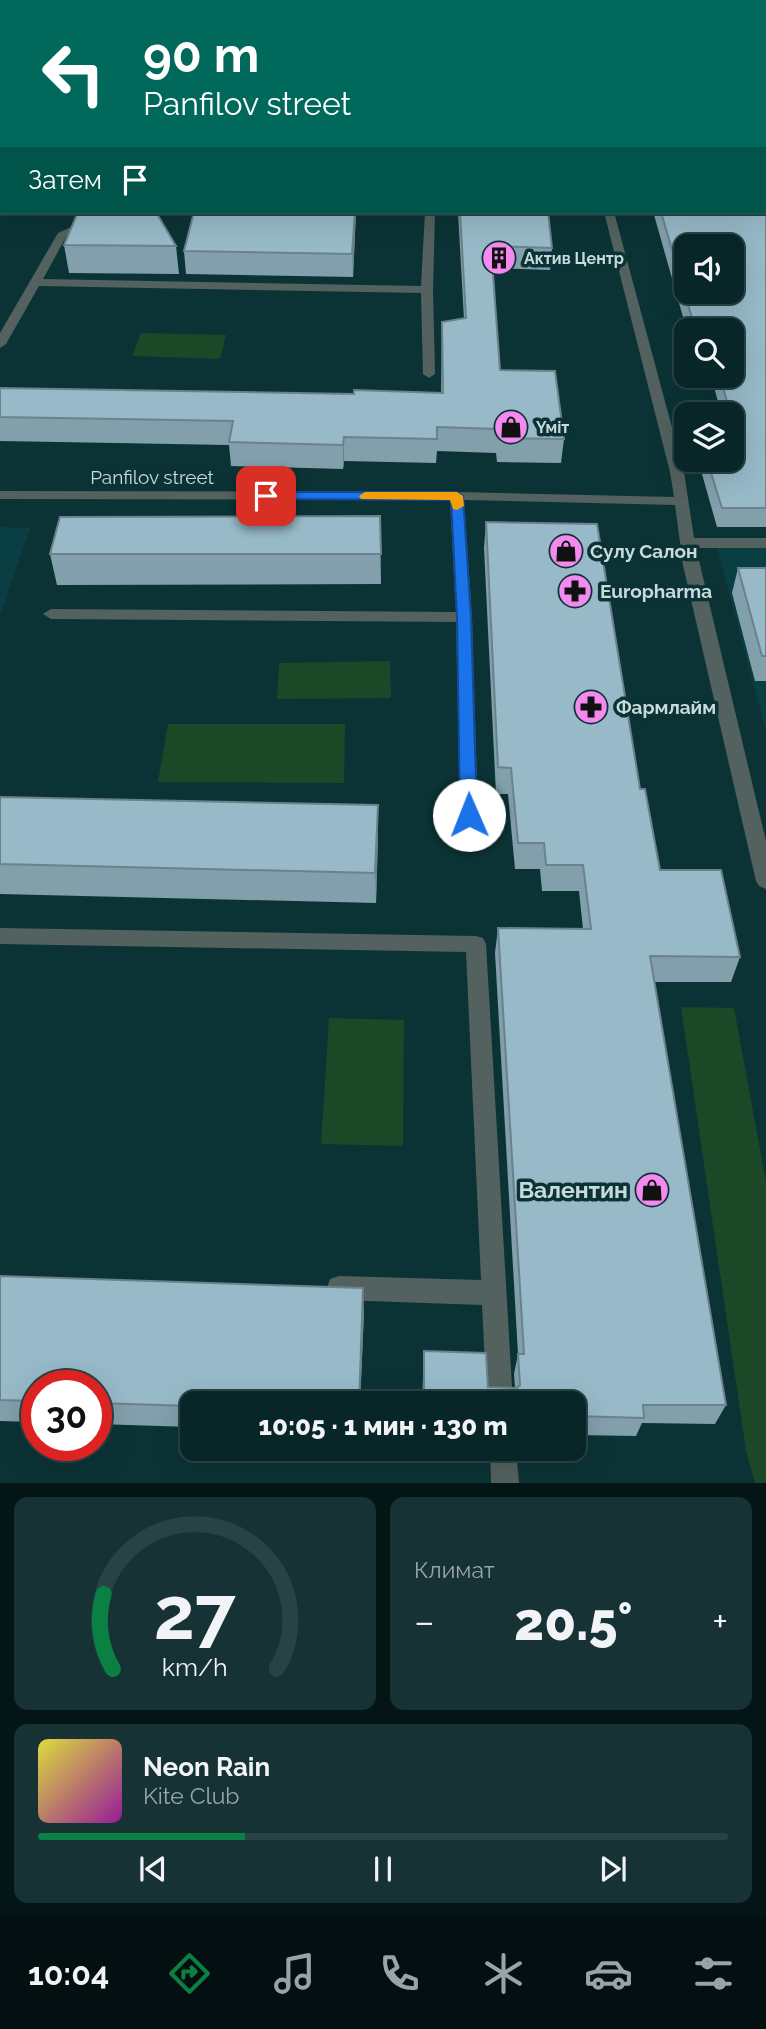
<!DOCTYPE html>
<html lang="ru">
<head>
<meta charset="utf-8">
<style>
	:root { --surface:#082628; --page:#163234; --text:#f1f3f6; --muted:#98a5a8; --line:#294345; --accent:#0b8043 }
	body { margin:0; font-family:Raleway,sans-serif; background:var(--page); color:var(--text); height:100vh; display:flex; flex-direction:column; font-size:26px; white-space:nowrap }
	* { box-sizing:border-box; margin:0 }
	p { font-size:23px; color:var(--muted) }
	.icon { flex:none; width:38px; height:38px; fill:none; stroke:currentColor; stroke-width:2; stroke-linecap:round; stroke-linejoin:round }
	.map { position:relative; height:1483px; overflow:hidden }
	.panel { display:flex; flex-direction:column; gap:14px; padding:14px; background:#041516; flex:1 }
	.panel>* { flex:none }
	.top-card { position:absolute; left:0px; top:0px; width:766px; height:214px; box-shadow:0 7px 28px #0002,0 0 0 2px var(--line); background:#00695c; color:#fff; overflow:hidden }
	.controls { position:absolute; left:674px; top:234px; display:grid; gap:14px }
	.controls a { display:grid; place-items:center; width:70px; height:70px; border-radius:14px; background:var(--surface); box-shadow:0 7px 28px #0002,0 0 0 2px var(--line); font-size:35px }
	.speed { position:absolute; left:21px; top:1370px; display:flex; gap:14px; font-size:35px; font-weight:700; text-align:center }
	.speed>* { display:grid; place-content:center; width:91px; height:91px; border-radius:50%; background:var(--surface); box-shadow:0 7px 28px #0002,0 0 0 2px var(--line); line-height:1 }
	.speed .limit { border:10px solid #d22; background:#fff; color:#111 }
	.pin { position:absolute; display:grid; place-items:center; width:60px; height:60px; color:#fff; margin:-30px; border-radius:14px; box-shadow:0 4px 10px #0006 }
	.me { position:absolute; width:77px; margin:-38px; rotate:359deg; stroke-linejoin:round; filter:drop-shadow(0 0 5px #0008) }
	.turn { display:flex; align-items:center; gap:24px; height:147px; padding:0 28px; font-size:32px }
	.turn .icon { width:91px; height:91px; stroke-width:2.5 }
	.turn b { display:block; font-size:49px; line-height:60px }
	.then { display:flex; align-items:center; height:66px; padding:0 28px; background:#0003; gap:14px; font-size:26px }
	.big { font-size:52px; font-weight:800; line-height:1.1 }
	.panel .card { flex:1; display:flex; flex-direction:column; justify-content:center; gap:10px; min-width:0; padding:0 24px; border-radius:14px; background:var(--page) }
	.panel .dial { align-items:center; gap:0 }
	.dial svg { height:182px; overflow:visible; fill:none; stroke:var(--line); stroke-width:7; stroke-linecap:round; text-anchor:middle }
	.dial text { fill:var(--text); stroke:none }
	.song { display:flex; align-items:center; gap:21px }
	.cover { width:84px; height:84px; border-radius:10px; background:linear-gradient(135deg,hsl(60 70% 55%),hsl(300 70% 35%)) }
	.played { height:7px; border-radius:4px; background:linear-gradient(90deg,var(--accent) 30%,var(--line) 30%) }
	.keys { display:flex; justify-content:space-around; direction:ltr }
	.heat { display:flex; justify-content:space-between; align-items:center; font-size:38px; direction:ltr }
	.panel .tiles { flex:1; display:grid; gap:14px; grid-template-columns:1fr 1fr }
	.card:last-child { grid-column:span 2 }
	.trip { position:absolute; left:180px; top:1391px; width:406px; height:70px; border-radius:14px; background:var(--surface); box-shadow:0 7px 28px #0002,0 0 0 2px var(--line); font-weight:800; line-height:70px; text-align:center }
	.tabs { display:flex; height:112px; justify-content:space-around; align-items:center; background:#030f10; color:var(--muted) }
	.tabs .icon { width:49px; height:49px }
	.tabs .selected { color:var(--accent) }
	.tabs b { font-size:32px; color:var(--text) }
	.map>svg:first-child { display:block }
	.built { fill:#093f42 }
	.green { fill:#1d4827 }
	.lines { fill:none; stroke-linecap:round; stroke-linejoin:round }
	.stream { fill:#3a699c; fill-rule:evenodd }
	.street { fill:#53625e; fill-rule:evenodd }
	.wall { fill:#829fac }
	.shaded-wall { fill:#6a828c }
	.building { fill:#97b9c8; stroke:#6a828c; stroke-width:2; fill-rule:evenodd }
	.route { fill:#1a73e8; stroke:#114b97; stroke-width:2 }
	.slow { fill:#f59e0b }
	.labels { text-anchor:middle; stroke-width:7; stroke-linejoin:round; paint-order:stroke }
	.far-poi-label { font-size:16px; font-weight:bold; fill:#c7dbdc; stroke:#0b3335; text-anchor:start }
	.street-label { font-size:19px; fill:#c7dbdc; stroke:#0b3335 }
	.poi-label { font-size:19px; font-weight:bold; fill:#c7dbdc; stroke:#0b3335; text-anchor:start }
	.near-poi-label { font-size:23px; font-weight:bold; fill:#c7dbdc; stroke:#0b3335; text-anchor:end }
</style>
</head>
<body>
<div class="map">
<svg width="766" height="1483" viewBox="0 0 766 1483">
	<rect width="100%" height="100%" fill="#0b3335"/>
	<path class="built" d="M0 527 30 528 0 617Z
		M717 547 766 548V732Z"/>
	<path class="green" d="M141 333 226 335 220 359 132 356Z
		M390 661 391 698 277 699 279 663Z
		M168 724H345L344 783 158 782Z
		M681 1007 734 1008 766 1182V1483H755L746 1451Z
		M329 1018 404 1020 403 1146 321 1144Z"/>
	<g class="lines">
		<path class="stream" d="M0 196H2V200H0Z"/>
		<path class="street" d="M293 0H301L291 2Z
			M559 0H567V2H559Z
			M709 0H717L718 2H710Z
			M765 99H766V108L765 107Z
			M123 212H143L96 224 66 237 43 279 421 286 425 212H435L433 290 435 374 429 378 423 374 421 293 39 286 6 344 0 348V333L58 233 89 219Z
			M604 212H614L684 472 694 538H766V548H696L766 841V889L759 886 756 881 683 565 675 505 464 500 472 617 478 815 476 820H462L460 815 456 622 51 619 43 614 51 609 456 612 450 500 0 499V491L457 492 674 497 670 472Z
			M0 928 476 936 483 938 486 944 513 1404H487L482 1305 339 1300 330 1297 327 1288 330 1279 339 1276 481 1280 466 952 0 944Z
			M490 1449H516L519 1483H491Z"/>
	</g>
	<path class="wall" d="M762 0H766V21L765 19V2H762Z
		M0 86 2 87V182L0 181Z
		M766 135V527H717L698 460H732V415H691L692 409H720L711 376H732V331H687L654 215H641L640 212H765Z
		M356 212 353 277 186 274 184 251Z
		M458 212H548L552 248 550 270 493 268 500 370 564 439 561 463 497 462 496 453 437 451 436 463 344 461 343 469 231 466 229 445 0 441V388L354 394 441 393 442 322 464 319Z
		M64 245 176 246 179 274 69 273Z
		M380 516 381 584 57 585 50 554Z
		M486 522 640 789 660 870 740 957 731 982H654L726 1405 715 1424 642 1423 636 1436 574 1435V1404H422L424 1351 488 1387 515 1388 514 1374 518 1354 495 953 498 928 583 929 579 891H542L540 869H515L508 794H496L484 548Z
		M738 568H766V681H755L732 593Z
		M0 797 378 836 376 903 0 894Z
		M0 1276 364 1312 360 1404H192V1427L96 1424V1386H37V1422L0 1421Z"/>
	<path class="shaded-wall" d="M238 0H265L263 2H236Z
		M2 23V43L0 44V24Z
		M355 212H356L353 277 352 254Z
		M344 437V461L343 469V445Z
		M378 805V836L376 903 375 873Z
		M363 1288 364 1312 360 1404H359Z"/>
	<path class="building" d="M0 0H238L236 2H2V23L0 24Z
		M0 86 2 87V161L0 160Z
		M765 133 766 135V508H722L707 460H732V415H694L692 409H729L720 376H732V331H706L703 318H692L661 212H765ZM686 247H732V292H686Z
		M78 212H156L176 246 64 245Z
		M194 212H355L352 254 184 251Z
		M460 212H548L552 248 491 246 500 370 555 371 564 439 499 438 498 429 437 427V439L344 437 343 445 229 442 233 421 0 417V388L354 394V390L443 393 442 322 466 318Z
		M380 516 381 554H50L60 517Z
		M486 522 597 524 640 789H645L660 870H721L740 957 650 956 726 1405H643L644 1418 574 1416V1404H424V1351L486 1353 488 1387 517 1388 520 1385 518 1354H524L498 928 591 929 583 865H546L544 843H518L511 768 498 767Z
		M738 568H766V656H762Z
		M0 797 378 805 375 873 0 864Z
		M0 1276 363 1288 359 1404H192V1406L96 1403V1386H37V1401L0 1400Z"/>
	<path class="route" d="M266 492H457L463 496 471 617 477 815 475 819H463L460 815 457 617 451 500 261 499 259 496Z"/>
	<path class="slow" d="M365 492H457L463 496 464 506 457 510 453 509 450 500 361 499 359 496Z"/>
	<defs>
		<g id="building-disc" transform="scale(1.75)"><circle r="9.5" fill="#f489f0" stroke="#0b3335"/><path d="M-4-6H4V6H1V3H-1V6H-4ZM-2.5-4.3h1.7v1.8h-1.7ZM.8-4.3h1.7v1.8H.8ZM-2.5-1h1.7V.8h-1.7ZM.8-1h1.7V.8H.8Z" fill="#111"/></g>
		<g id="shop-disc" transform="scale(1.75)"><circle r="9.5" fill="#f489f0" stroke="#0b3335"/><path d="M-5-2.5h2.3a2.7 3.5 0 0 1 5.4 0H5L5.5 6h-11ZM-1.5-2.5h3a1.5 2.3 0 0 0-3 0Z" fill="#111"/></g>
		<g id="pharmacy-disc" transform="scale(1.75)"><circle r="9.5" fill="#f489f0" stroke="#0b3335"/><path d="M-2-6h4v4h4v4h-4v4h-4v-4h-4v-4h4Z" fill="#111"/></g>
	</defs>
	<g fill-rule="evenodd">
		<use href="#building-disc" x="499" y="258"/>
		<use href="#shop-disc" x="511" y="427"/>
		<use href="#shop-disc" x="566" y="551"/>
		<use href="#pharmacy-disc" x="575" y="591"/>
		<use href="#pharmacy-disc" x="591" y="707"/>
		<use href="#shop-disc" x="652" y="1190"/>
	</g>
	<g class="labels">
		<g class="far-poi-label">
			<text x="524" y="264">Актив Центр</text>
			<text x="536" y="433">Үміт</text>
		</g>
		<g class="street-label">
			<text x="152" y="484">Panfilov street</text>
		</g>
		<g class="poi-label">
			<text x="590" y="558">Сулу Салон</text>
			<text x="600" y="598">Europharma</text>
			<text x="616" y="714">Фармлайм</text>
		</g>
		<g class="near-poi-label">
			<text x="628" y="1198">Валентин</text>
		</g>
	</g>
</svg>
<div class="controls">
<a><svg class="icon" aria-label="sound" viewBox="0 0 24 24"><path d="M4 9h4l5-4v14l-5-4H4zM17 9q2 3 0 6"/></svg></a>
<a><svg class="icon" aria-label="search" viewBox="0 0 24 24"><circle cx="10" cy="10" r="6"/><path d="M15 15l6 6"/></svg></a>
<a><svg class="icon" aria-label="layers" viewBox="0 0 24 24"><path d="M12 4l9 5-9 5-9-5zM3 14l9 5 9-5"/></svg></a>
</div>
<div class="speed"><div class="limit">30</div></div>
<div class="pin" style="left:266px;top:496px;background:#d93025"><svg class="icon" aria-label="arrive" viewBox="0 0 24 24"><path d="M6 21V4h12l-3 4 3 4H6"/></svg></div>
<svg class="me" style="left:469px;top:815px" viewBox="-20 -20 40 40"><circle r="19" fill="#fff"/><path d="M0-13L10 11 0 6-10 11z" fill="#1a73e8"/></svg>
<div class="trip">10:05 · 1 мин · 130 m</div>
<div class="top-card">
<div class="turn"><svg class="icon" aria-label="left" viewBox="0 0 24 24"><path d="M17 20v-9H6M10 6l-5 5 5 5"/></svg><div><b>90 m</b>Panfilov street</div></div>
<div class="then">Затем<svg class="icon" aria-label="arrive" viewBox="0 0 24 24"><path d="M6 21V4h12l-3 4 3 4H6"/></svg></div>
</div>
</div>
<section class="panel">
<div class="tiles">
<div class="card dial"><svg viewBox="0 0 100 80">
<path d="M14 69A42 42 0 1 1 86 69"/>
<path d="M14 69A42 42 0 0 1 10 36" stroke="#0b8043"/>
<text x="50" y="56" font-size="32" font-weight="700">27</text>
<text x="50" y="72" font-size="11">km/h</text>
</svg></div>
<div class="card"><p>Климат</p>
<div class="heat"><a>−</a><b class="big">20.5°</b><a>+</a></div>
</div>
<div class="card">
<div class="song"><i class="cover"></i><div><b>Neon Rain</b><p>Kite Club</p></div></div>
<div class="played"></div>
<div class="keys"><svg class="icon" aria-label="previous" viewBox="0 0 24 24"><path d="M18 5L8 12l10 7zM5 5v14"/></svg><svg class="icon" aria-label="pause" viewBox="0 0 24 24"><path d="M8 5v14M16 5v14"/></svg><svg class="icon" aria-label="next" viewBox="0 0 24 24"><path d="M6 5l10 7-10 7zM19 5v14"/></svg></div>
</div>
</div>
</section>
<nav class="tabs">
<b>10:04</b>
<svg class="icon selected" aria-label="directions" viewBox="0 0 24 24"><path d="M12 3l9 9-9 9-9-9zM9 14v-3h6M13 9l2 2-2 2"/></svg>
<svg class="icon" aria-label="music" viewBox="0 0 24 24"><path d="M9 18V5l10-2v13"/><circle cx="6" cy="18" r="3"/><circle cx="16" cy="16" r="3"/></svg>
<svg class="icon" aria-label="phone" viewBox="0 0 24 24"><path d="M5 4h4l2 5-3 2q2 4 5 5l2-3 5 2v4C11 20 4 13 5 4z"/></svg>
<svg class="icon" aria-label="climate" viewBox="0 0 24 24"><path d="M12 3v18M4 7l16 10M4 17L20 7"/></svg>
<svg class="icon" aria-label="car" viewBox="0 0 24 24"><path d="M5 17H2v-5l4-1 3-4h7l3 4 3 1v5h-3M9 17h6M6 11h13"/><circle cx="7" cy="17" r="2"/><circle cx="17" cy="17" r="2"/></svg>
<svg class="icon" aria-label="filters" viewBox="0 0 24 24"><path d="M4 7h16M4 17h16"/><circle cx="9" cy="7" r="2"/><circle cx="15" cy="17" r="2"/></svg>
</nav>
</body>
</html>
